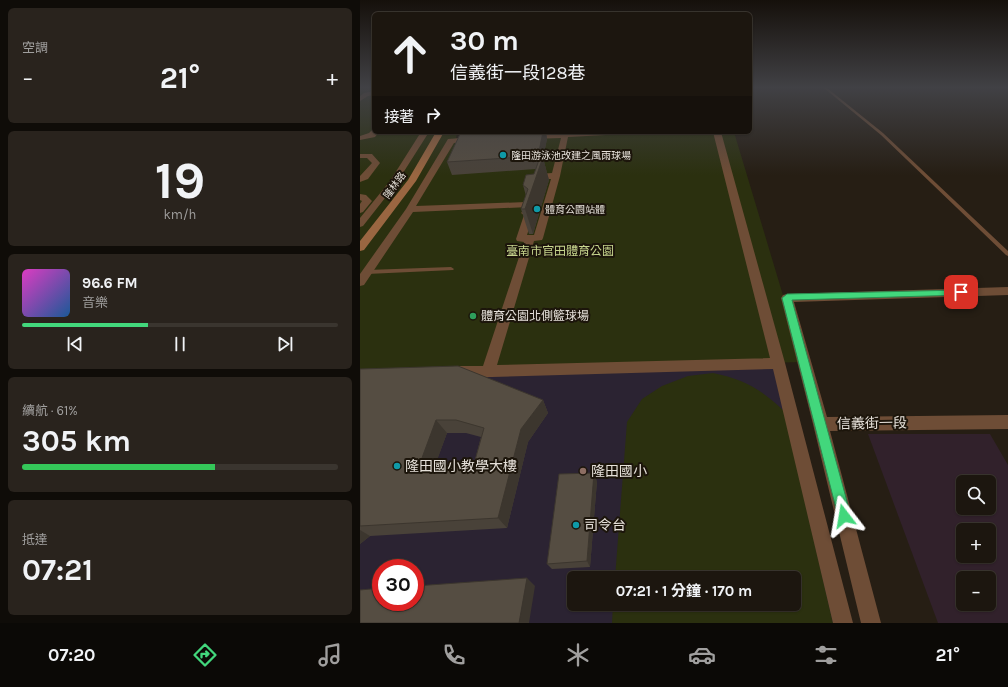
<!DOCTYPE html>
<html lang="zh-TW">
<head>
<meta charset="utf-8">
<style>
	:root { --surface:#1c160f; --page:#29231d; --text:#f1f3f6; --muted:#a09f9e; --line:#3a352f; --accent:#42d77c }
	body { margin:0; font-family:Karla,"Noto Sans TC",sans-serif; background:var(--page); color:var(--text); height:100vh; display:flex; flex-direction:column; font-size:15px; white-space:nowrap }
	* { box-sizing:border-box; margin:0 }
	p { font-size:13px; color:var(--muted) }
	.icon { flex:none; width:22px; height:22px; fill:none; stroke:currentColor; stroke-width:2; stroke-linecap:round; stroke-linejoin:round }
	.map { position:relative; flex:1; overflow:hidden }
	.details { display:flex; flex-direction:column; gap:8px; padding:8px; background:#0f0c08; width:360px }
	.details>* { flex:none }
	.banner { position:absolute; left:12px; top:12px; width:380px; height:122px; border-radius:6px; box-shadow:0 1px 3px #0004,0 0 0 1px var(--line); background:#1c160f; color:var(--text); overflow:hidden }
	.controls { position:absolute; left:596px; top:475px; display:grid; gap:8px }
	.controls a { display:grid; place-items:center; width:40px; height:40px; border-radius:6px; background:var(--surface); box-shadow:0 1px 3px #0004,0 0 0 1px var(--line); font-size:20px }
	.speed { position:absolute; left:12px; top:559px; display:flex; gap:8px; font-size:20px; font-weight:700; text-align:center }
	.speed>* { display:grid; place-content:center; width:52px; height:52px; border-radius:50%; background:var(--surface); box-shadow:0 1px 3px #0004,0 0 0 1px var(--line); line-height:1 }
	.speed .limit { border:6px solid #d22; background:#fff; color:#111 }
	.pin { position:absolute; display:grid; place-items:center; width:34px; height:34px; color:#fff; margin:-17px; border-radius:8px; box-shadow:0 2px 6px #0006 }
	.me { position:absolute; width:44px; margin:-22px; rotate:346deg; stroke-linejoin:round; filter:drop-shadow(0 0 3px #0008) }
	.turn { display:flex; align-items:center; gap:14px; height:84px; padding:0 12px; font-size:18px }
	.turn .icon { width:52px; height:52px; stroke-width:2.5 }
	.turn b { display:block; font-size:28px; line-height:34px }
	.then { display:flex; align-items:center; height:38px; padding:0 12px; background:#0003; gap:8px; font-size:15px }
	.big { font-size:30px; font-weight:700; line-height:1.1 }
	.details .tile { flex:1; display:flex; flex-direction:column; justify-content:center; gap:6px; min-width:0; padding:0 14px; border-radius:6px; background:var(--page) }
	.details .dial { align-items:center; gap:0 }
	.dial b { font-size:52px; line-height:1 }
	.song { display:flex; align-items:center; gap:12px }
	.cover { width:48px; height:48px; border-radius:6px; background:linear-gradient(135deg,hsl(310 70% 55%),hsl(210 70% 35%)) }
	.played { height:4px; border-radius:2px; background:linear-gradient(90deg,var(--accent) 40%,var(--line) 40%) }
	.keys { display:flex; justify-content:space-around; direction:ltr }
	.heat { display:flex; justify-content:space-between; align-items:center; font-size:22px; direction:ltr }
	.charge { height:6px; border-radius:3px; background:linear-gradient(90deg,#34c759 61%,var(--line) 0) }
	.trip { position:absolute; left:207px; top:571px; width:234px; height:40px; border-radius:6px; background:var(--surface); box-shadow:0 1px 3px #0004,0 0 0 1px var(--line); font-weight:700; line-height:40px; text-align:center }
	.tab-bar { display:flex; height:64px; justify-content:space-around; align-items:center; background:#0b0906; color:var(--muted) }
	.tab-bar .icon { width:28px; height:28px }
	.tab-bar .current { color:var(--accent) }
	.tab-bar b { font-size:18px; color:var(--text) }
	main { display:flex; flex:1; min-height:0 }
	.map>svg:first-child { display:block }
	.industrial { fill:#31212b; fill-rule:evenodd }
	.education { fill:#2b2332; fill-rule:evenodd }
	.green { fill:#2b300f }
	.lines { fill:none; stroke-linecap:round; stroke-linejoin:round }
	.lane { fill:#6e4d36; fill-rule:evenodd }
	.street { fill:#6e4d36; fill-rule:evenodd }
	.secondary { fill:#9a6641; fill-rule:evenodd }
	.wall { fill:#494239; fill-rule:evenodd }
	.shaded-wall { fill:#3c362e }
	.building { fill:#554d42; stroke:#3c362e; fill-rule:evenodd }
	.route { fill:#42d77c; stroke:#2b8c51 }
	.culture-dot { fill:#0f9aa8; stroke:#1c150b; stroke-width:1.5 }
	.leisure-dot { fill:#2e9e5b; stroke:#1c150b; stroke-width:1.5 }
	.education-dot { fill:#8d6e63; stroke:#1c150b; stroke-width:1.5 }
	.labels { text-anchor:middle; stroke-width:4; stroke-linejoin:round; paint-order:stroke }
	.far-poi-label { font-size:10px; fill:#e6e1da; stroke:#1c150b; text-anchor:start }
	.far-street-label { font-size:10px; fill:#e6e1da; stroke:#1c150b }
	.park-label { font-size:12px; fill:#c7d58e; stroke:#1c150b }
	.poi-label { font-size:12px; fill:#e6e1da; stroke:#1c150b; text-anchor:start }
	.near-street-label { font-size:14px; fill:#e6e1da; stroke:#1c150b }
	.near-poi-label { font-size:14px; fill:#e6e1da; stroke:#1c150b; text-anchor:start }
</style>
</head>
<body>
<main>
<section class="details">
<div class="tile"><p>空調</p>
<div class="heat"><a>−</a><b class="big">21°</b><a>+</a></div>
</div>
<div class="tile dial"><b>19</b><p>km/h</p></div>
<div class="tile">
<div class="song"><i class="cover"></i><div><b>96.6 FM</b><p>音樂</p></div></div>
<div class="played"></div>
<div class="keys"><svg class="icon" aria-label="previous" viewBox="0 0 24 24"><path d="M18 5L8 12l10 7zM5 5v14"/></svg><svg class="icon" aria-label="pause" viewBox="0 0 24 24"><path d="M8 5v14M16 5v14"/></svg><svg class="icon" aria-label="next" viewBox="0 0 24 24"><path d="M6 5l10 7-10 7zM19 5v14"/></svg></div>
</div>
<div class="tile"><p>續航 · 61%</p><b class="big">305 km</b><div class="charge"></div></div>
<div class="tile"><p>抵達</p><b class="big">07:21</b></div>
</section>
<div class="map">
<svg width="648" height="623" viewBox="0 0 648 623">
	<rect width="100%" height="100%" fill="#261e14"/>
	<path class="industrial" d="M508 434H630L648 465V623H578ZM603 482H629V508H603ZM603 530H629V556H603ZM603 578H629V604H603Z"/>
	<path class="education" d="M418 363 483 623H0V374ZM21 568H55V602H21ZM214 578H434V604H214Z"/>
	<path class="green" d="M0 88H14V132H97L96 138 202 132H374L443 362 0 374Z
		M353 373C383 379 401 389 424 411L473 623H252L253 604H434V578H255L267 422 282 399 302 386 328 376Z"/>
	<g class="lines">
		<path class="lane" d="M464 88H467L523 133 648 251V256L646 255 521 135Z
			M91 267 94 269 93 270 7 274 4 272 7 270Z"/>
		<path class="street" d="M14 91V95L8 96 0 101V96L4 93Z
			M12 130 19 132 15 137 0 140V136L9 133Z
			M61 132H69L36 184 3 226 0 227V218L30 181Z
			M224 132H269L265 134 208 137 200 176 183 238 182 240 174 241 137 365 410 358 353 132H361L425 363 493 623H473L413 369 95 378 90 376 88 372 90 368 95 366H123L164 242 157 241 156 239 164 215 161 213 163 211 169 210 174 213 167 235H174L191 179H185L182 188 179 189 175 186 179 174 192 173 201 138 170 139 166 137 170 135Z
			M114 137 118 139 117 141 94 143 56 206 166 202 169 203 171 205 169 207 53 212 4 285 0 286V274L46 209 88 139Z
			M0 154H12L20 163 8 179 0 182V176L12 163 7 158H0Z
			M0 194 6 195 12 201 3 212 0 213V204L2 201 0 200Z
			M648 287V295L434 302 467 417 648 415V429L470 431 521 623H501L453 424 421 298 423 295 427 294Z"/>
		<path class="secondary" d="M76 132H84L56 181 4 250 0 251V241L48 180Z"/>
	</g>
	<path class="wall" d="M101 132H189H186L187 139 183 158 189 180 173 234H169L161 209 166 196 163 185 174 174 176 169 92 175 87 162Z
		M0 369 183 400 188 413 168 442 147 528 10 536 0 544ZM87 433H106L121 437 114 464 75 465Z
		M237 481 230 567 192 569 187 564Z"/>
	<path class="shaded-wall" d="M183 132H186L187 139 183 158 189 180 173 234 165 209 180 165 178 156Z
		M183 400 188 413 168 442 147 528 138 518 161 429Z
		M76 420 87 433 71 477 59 466Z
		M234 473 237 481 230 567 227 561Z
		M0 530 10 536 0 544Z
		M167 578 175 586 169 623H159Z"/>
	<path class="building" d="M101 132H183L178 156 87 162Z
		M180 157H183L165 209H161L168 189 163 185 166 175 174 174Z
		M98 366 183 400 161 429 138 518 0 526V369ZM76 420H96L124 428 114 464 59 466Z
		M234 473 227 561 187 564 199 474Z
		M167 578 159 623H0V590L21 588V602H55V586Z"/>
	<linearGradient id="sky" x2="0" y2="1"><stop stop-color="#15100b"/><stop offset="0.5" stop-color="#414145"/><stop offset="1" stop-color="#414145" stop-opacity="0"/></linearGradient>
	<rect width="648" height="175" fill="url(#sky)"/>
	<path class="route" d="M601 290 605 292 601 295 432 300 491 516 489 520 484 522 479 520 422 298 427 294Z"/>
	<g class="culture-dot">
		<circle cx="143" cy="155" r="4"/>
		<circle cx="177" cy="209" r="4"/>
		<circle cx="37" cy="466" r="4"/>
		<circle cx="216" cy="525" r="4"/>
	</g>
	<circle class="leisure-dot" cx="113" cy="316" r="4"/>
	<circle class="education-dot" cx="223" cy="471" r="4"/>
	<g class="labels">
		<g class="far-poi-label">
			<text x="151" y="159">隆田游泳池改建之風雨球場</text>
			<text x="185" y="213">體育公園站體</text>
		</g>
		<g class="far-street-label">
			<text transform="translate(34 185) rotate(-54)" y="4">隆林路</text>
		</g>
		<g class="park-label">
			<text x="200" y="255">臺南市官田體育公園</text>
		</g>
		<g class="poi-label">
			<text x="121" y="320">體育公園北側籃球場</text>
		</g>
		<g class="near-street-label">
			<text transform="translate(512 423) rotate(-1)" y="5">信義街一段</text>
		</g>
		<g class="near-poi-label">
			<text x="45" y="471">隆田國小教學大樓</text>
			<text x="231" y="476">隆田國小</text>
			<text x="224" y="530">司令台</text>
		</g>
	</g>
</svg>
<div class="controls">
<a><svg class="icon" aria-label="search" viewBox="0 0 24 24"><circle cx="10" cy="10" r="6"/><path d="M15 15l6 6"/></svg></a>
<a>+</a>
<a>−</a>
</div>
<div class="speed"><div class="limit">30</div></div>
<div class="pin" style="left:601px;top:292px;background:#d93025"><svg class="icon" aria-label="arrive" viewBox="0 0 24 24"><path d="M6 21V4h12l-3 4 3 4H6"/></svg></div>
<svg class="me" style="left:484px;top:516px" viewBox="-20 -20 40 40"><path d="M0-17L14 15 0 8-14 15z" fill="#42d77c" stroke="#fff" stroke-width="4"/></svg>
<div class="trip">07:21 · 1 分鐘 · 170 m</div>
<div class="banner">
<div class="turn"><svg class="icon" aria-label="ahead" viewBox="0 0 24 24"><path d="M12 20V5M6 11l6-6 6 6"/></svg><div><b>30 m</b>信義街一段128巷</div></div>
<div class="then">接著<svg class="icon" aria-label="right" viewBox="0 0 24 24"><path d="M7 20v-9h11M14 6l5 5-5 5"/></svg></div>
</div>
</div>
</main>
<nav class="tab-bar">
<b>07:20</b>
<svg class="icon current" aria-label="directions" viewBox="0 0 24 24"><path d="M12 3l9 9-9 9-9-9zM9 14v-3h6M13 9l2 2-2 2"/></svg>
<svg class="icon" aria-label="music" viewBox="0 0 24 24"><path d="M9 18V5l10-2v13"/><circle cx="6" cy="18" r="3"/><circle cx="16" cy="16" r="3"/></svg>
<svg class="icon" aria-label="phone" viewBox="0 0 24 24"><path d="M5 4h4l2 5-3 2q2 4 5 5l2-3 5 2v4C11 20 4 13 5 4z"/></svg>
<svg class="icon" aria-label="climate" viewBox="0 0 24 24"><path d="M12 3v18M4 7l16 10M4 17L20 7"/></svg>
<svg class="icon" aria-label="car" viewBox="0 0 24 24"><path d="M5 17H2v-5l4-1 3-4h7l3 4 3 1v5h-3M9 17h6M6 11h13"/><circle cx="7" cy="17" r="2"/><circle cx="17" cy="17" r="2"/></svg>
<svg class="icon" aria-label="filters" viewBox="0 0 24 24"><path d="M4 7h16M4 17h16"/><circle cx="9" cy="7" r="2"/><circle cx="15" cy="17" r="2"/></svg>
<b>21°</b>
</nav>
</body>
</html>
